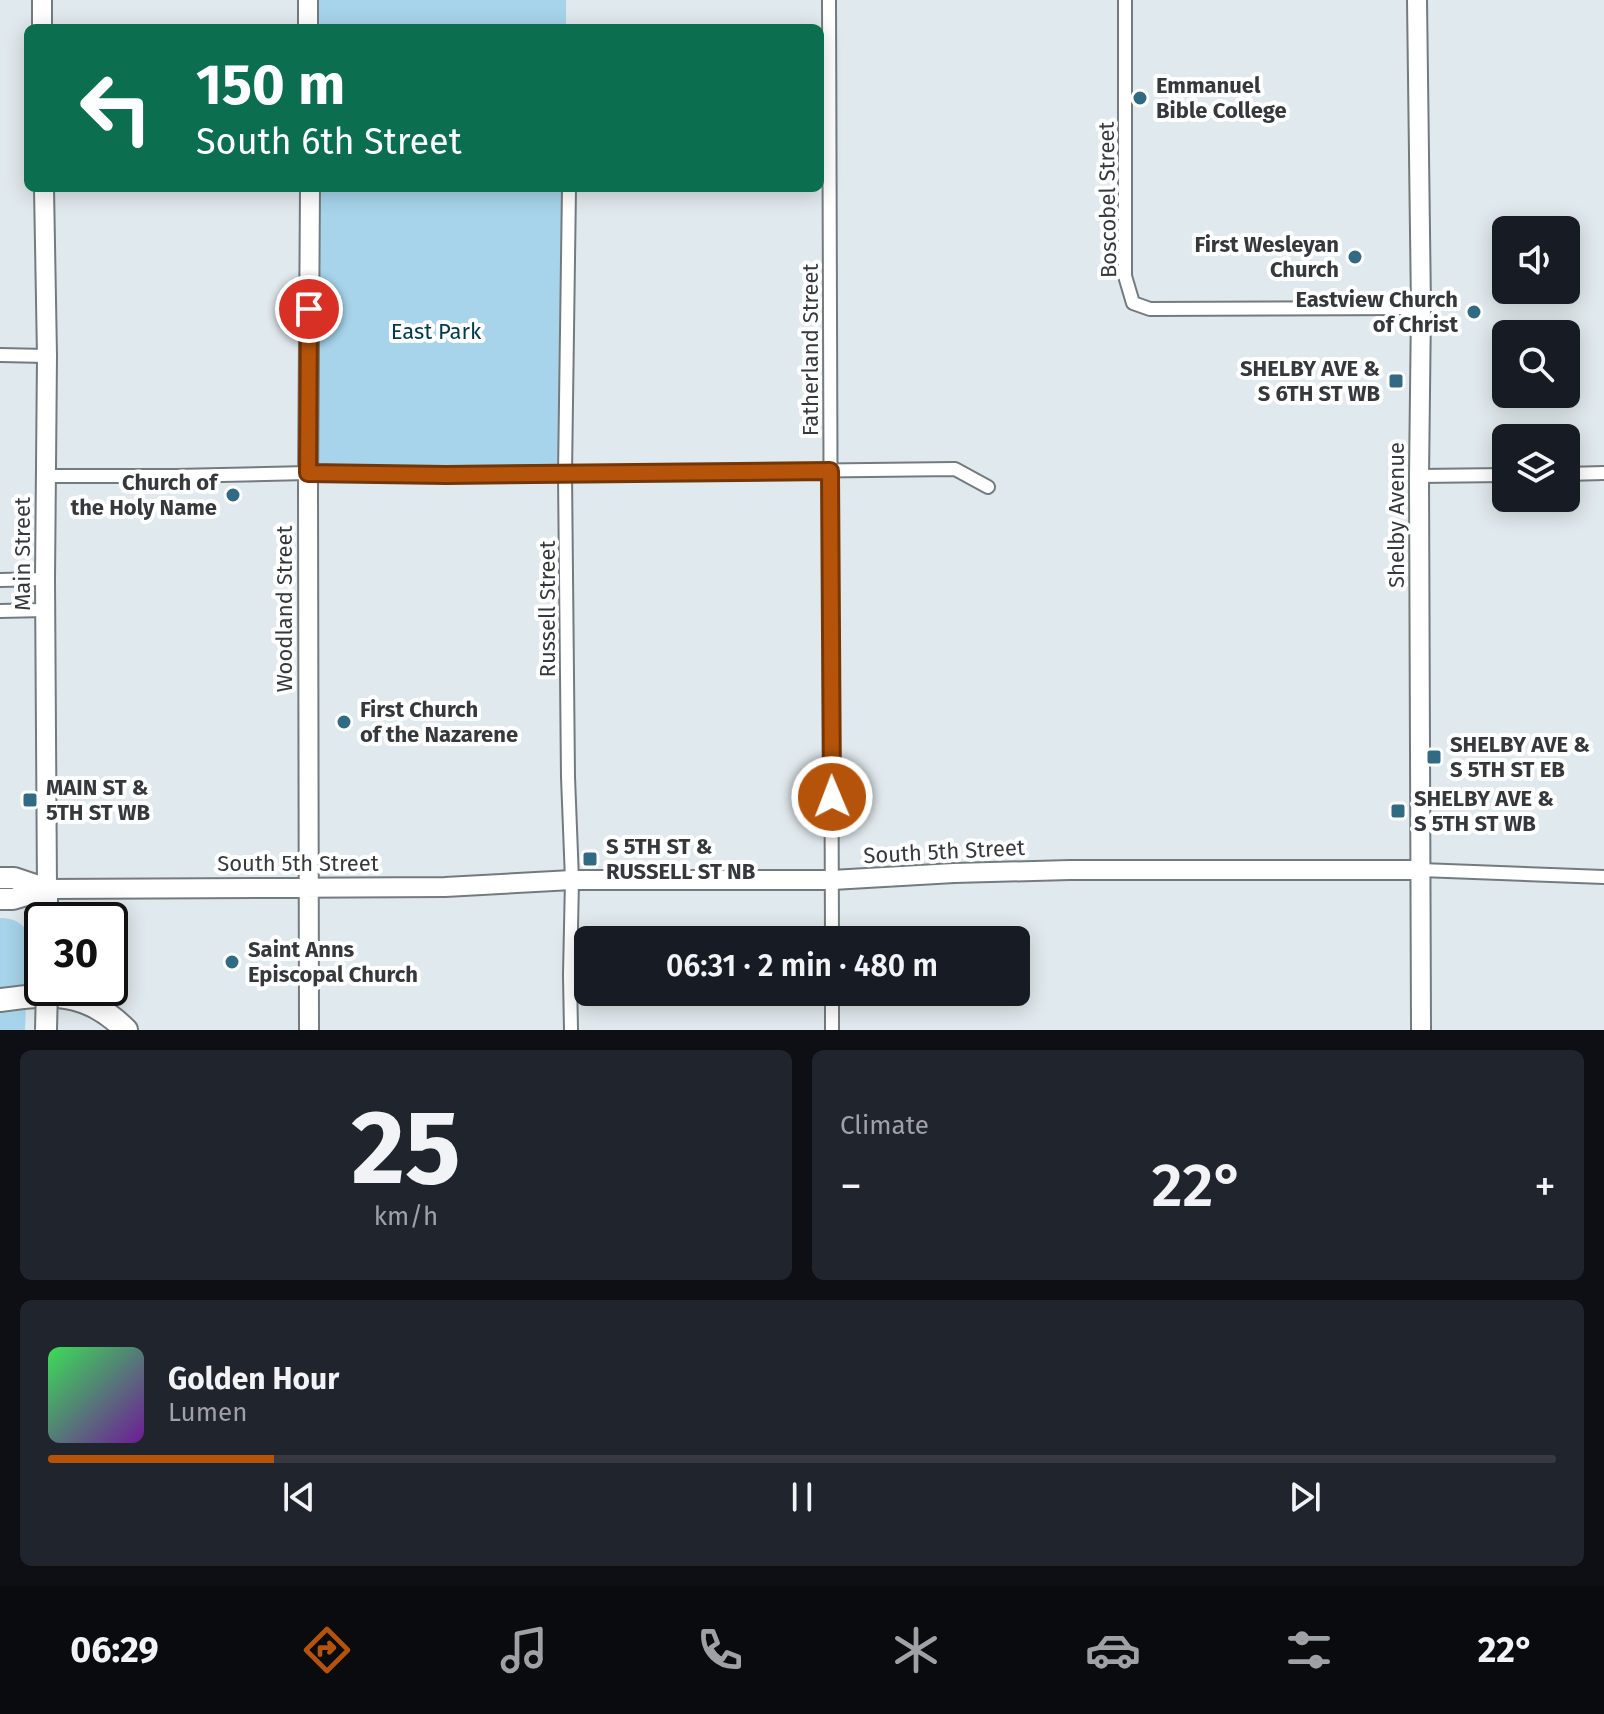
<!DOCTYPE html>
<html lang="en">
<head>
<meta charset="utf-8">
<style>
	:root { --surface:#171b24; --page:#20242c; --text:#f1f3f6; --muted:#9ea1a6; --line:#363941; --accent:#b45309 }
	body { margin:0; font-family:"Fira Sans",sans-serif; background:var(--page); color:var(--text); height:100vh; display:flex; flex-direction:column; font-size:30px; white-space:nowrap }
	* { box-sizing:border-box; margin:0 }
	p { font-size:26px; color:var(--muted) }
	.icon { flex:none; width:44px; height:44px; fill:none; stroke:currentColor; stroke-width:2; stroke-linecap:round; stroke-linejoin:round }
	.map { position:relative; height:1030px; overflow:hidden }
	.drawer { display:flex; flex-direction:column; gap:20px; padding:20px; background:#0d0f14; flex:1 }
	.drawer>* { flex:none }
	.hud { position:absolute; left:24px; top:24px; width:800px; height:168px; border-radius:12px; box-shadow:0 4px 20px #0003; background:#0b6e4f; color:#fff; overflow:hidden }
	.controls { position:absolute; left:1492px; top:216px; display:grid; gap:16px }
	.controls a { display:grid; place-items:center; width:88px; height:88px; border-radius:12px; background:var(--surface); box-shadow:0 4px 20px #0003; font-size:40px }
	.speed { position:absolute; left:24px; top:902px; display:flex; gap:16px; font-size:40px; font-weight:700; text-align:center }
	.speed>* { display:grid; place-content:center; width:104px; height:104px; border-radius:50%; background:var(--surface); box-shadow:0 4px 20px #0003; line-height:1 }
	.speed .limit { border:4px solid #111; border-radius:12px; background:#fff; color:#111 }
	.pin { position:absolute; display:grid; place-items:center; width:68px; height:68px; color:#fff; margin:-34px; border:4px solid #fff; border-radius:50%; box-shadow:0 2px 8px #0007 }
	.me { position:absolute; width:88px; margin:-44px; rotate:359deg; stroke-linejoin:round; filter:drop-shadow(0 0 6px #0008) }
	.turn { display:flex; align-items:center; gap:28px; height:168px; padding:0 40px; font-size:36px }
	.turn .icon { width:104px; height:104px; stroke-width:2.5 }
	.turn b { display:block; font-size:56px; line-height:68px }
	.big { font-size:60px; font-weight:600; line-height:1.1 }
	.drawer .tile { flex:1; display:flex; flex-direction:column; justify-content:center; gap:12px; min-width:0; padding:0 28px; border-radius:12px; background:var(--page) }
	.drawer .dial { align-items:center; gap:0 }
	.dial b { font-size:104px; line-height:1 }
	.song { display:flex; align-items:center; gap:24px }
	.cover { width:96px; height:96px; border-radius:12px; background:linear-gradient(135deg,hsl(130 70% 55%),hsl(280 70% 35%)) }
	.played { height:8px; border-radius:4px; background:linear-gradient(90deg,var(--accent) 15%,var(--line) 15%) }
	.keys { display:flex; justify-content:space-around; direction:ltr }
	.heat { display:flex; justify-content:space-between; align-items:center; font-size:44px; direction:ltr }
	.drawer .tiles { flex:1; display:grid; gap:20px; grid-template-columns:1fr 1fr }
	.tile:last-child { grid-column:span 2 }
	.trip { position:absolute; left:574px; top:926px; width:456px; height:80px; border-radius:12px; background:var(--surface); box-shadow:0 4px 20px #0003; font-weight:600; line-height:80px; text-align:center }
	.menu { display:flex; height:128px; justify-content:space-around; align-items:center; background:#090b0e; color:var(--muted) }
	.menu .icon { width:56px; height:56px }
	.menu .selected { color:var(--accent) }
	.menu b { font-size:36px; color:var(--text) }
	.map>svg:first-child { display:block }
	.green { fill:#a7d4ea }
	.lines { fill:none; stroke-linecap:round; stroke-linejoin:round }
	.street-casing { stroke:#737b7f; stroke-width:16 }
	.secondary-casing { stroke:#737b7f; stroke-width:22 }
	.primary-casing { stroke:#737b7f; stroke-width:24 }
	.highway-casing { stroke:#737b7f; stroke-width:26 }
	.street { stroke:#fff; stroke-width:12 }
	.secondary { stroke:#fff; stroke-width:18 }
	.primary { stroke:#fff; stroke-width:20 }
	.highway { stroke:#fff; stroke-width:22 }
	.primary-bridge-casing { stroke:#737b7f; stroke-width:24; stroke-linecap:butt }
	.primary-bridge { stroke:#fff; stroke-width:20 }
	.route-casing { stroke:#753606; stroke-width:20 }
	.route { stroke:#b45309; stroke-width:14 }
	.poi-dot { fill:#316b83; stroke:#fff; stroke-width:3 }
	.labels { text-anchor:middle; stroke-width:8; stroke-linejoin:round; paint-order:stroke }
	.poi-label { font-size:22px; font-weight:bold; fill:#36393b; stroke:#fff; text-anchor:start }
	.street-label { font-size:22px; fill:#36393b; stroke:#fff }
	.park-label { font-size:22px; fill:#023a4d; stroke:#fff }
</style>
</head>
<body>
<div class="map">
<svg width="1604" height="1030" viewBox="0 0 1604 1030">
	<rect width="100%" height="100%" fill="#e0e9ed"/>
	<path class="green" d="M306 0H566V28H306Z
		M307 188H566L565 474 308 473Z
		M0 918C10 918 17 920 24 927L25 989 0 992Z
		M26 1006 25 1030H0V1009Z"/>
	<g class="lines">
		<g class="street-casing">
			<path id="street" d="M829 0 832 940
				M1125 0V276L1133 303 1150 309 1421 308
				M569 188 565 474 568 777 572 880 570 975 571 1030
				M0 355 47 356
				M1566 474 1604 473
				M46 476H175L308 473 446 475 955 469 988 487
				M1419 476 1506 475
				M0 580 45 579
				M0 611 46 610
				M1421 870 1604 877
				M832 992V1030"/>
		</g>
		<g class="secondary-casing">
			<path id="secondary" d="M42 0V28
				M308 0V28
				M1417 0 1421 308 1419 476 1421 1030
				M44 188 47 356 45 579 47 889 445 887 572 880H832L954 873 1070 870H1421
				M309 1030 308 491 310 188"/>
		</g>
		<g class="primary-casing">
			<path id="primary" d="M0 878H14L47 889
				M47 889V920
				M0 899H13L47 889"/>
		</g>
		<g class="highway-casing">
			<path id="highway" d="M0 1000C53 993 86 990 126 1030"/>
		</g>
		<use href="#street" class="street"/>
		<use href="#secondary" class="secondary"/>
		<use href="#primary" class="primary"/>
		<use href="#highway" class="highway"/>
		<g class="primary-bridge-casing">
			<path id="primary-bridge" d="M46 1030 47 988"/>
		</g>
		<use href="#primary-bridge" class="primary-bridge"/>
	</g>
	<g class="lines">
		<g class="route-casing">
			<path id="route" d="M309 309 308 473 446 475 830 471 832 797"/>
		</g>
		<use href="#route" class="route"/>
	</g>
	<g class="poi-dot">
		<circle cx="1140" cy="98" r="8"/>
		<circle cx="1355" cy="257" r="8"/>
		<circle cx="1474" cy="312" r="8"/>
		<rect x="1388" y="373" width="16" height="16" rx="4"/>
		<circle cx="233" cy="495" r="8"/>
		<circle cx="344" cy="722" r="8"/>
		<rect x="1426" y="749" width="16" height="16" rx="4"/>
		<rect x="22" y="792" width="16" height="16" rx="4"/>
		<rect x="1390" y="803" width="16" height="16" rx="4"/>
		<rect x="582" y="851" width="16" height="16" rx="4"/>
		<circle cx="232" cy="962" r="8"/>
	</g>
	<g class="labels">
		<g class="poi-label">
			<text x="1156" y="93">Emmanuel<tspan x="1156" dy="25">Bible College</tspan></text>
			<text x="1339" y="252" text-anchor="end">First Wesleyan<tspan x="1339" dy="25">Church</tspan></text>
			<text x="1458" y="307" text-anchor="end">Eastview Church<tspan x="1458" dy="25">of Christ</tspan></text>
			<text x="1380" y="376" text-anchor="end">SHELBY AVE &amp;<tspan x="1380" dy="25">S 6TH ST WB</tspan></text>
			<text x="217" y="490" text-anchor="end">Church of<tspan x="217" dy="25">the Holy Name</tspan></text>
			<text x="360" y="717">First Church<tspan x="360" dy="25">of the Nazarene</tspan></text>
			<text x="1450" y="752">SHELBY AVE &amp;<tspan x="1450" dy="25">S 5TH ST EB</tspan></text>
			<text x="46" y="795">MAIN ST &amp;<tspan x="46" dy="25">5TH ST WB</tspan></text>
			<text x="1414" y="806">SHELBY AVE &amp;<tspan x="1414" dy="25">S 5TH ST WB</tspan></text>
			<text x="606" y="854">S 5TH ST &amp;<tspan x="606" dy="25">RUSSELL ST NB</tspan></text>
			<text x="248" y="957">Saint Anns<tspan x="248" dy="25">Episcopal Church</tspan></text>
		</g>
		<g class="street-label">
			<text transform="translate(1107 200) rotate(-91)" y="8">Boscobel Street</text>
			<text transform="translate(810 350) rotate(-90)" y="8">Fatherland Street</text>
			<text transform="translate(1396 515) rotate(-90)" y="8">Shelby Avenue</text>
			<text transform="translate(22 554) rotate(-90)" y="8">Main Street</text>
			<text transform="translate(284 609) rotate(-90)" y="8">Woodland Street</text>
			<text transform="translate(547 609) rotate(-90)" y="8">Russell Street</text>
			<text transform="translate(944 851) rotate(-3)" y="8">South 5th Street</text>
			<text x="298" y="871">South 5th Street</text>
		</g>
		<g class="park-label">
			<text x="436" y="339">East Park</text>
		</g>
	</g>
</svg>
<div class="controls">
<a><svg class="icon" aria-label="sound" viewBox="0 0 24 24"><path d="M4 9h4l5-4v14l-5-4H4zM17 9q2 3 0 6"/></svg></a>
<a><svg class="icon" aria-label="search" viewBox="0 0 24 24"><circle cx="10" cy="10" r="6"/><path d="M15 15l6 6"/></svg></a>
<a><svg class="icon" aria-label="layers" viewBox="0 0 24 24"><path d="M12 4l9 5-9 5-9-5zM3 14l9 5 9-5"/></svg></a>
</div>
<div class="speed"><div class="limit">30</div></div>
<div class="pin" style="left:309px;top:309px;background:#d93025"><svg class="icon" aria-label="arrive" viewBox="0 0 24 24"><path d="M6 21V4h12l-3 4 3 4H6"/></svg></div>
<svg class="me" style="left:832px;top:797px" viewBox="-20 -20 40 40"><circle r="17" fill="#b45309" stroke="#fff" stroke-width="3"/><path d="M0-11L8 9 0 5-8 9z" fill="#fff"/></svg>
<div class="trip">06:31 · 2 min · 480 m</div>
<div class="hud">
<div class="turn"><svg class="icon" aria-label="left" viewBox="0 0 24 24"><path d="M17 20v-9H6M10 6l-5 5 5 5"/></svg><div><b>150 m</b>South 6th Street</div></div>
</div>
</div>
<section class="drawer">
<div class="tiles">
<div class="tile dial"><b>25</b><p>km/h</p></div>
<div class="tile"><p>Climate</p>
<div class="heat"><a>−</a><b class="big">22°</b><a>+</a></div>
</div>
<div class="tile">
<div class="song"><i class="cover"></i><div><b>Golden Hour</b><p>Lumen</p></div></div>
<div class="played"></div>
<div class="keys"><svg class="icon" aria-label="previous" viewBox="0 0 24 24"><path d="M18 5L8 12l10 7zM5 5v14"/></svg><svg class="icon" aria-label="pause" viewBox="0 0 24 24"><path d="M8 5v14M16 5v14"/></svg><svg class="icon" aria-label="next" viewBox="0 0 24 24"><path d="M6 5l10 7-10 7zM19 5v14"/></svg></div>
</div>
</div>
</section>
<nav class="menu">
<b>06:29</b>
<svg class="icon selected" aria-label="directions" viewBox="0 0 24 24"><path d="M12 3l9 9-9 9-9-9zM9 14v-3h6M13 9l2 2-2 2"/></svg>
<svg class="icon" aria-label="music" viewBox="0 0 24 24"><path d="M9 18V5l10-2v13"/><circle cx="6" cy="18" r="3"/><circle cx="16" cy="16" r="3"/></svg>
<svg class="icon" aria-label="phone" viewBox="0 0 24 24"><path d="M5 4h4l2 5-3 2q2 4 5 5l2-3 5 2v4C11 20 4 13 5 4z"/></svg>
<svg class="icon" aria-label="climate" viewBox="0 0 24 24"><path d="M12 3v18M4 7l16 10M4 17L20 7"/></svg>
<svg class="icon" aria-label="car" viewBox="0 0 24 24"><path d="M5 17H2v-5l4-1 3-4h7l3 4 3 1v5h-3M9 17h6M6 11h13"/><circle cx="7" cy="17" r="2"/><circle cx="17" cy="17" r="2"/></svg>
<svg class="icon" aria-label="filters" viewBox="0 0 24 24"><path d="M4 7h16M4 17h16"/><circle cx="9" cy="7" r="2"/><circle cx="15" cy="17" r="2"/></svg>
<b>22°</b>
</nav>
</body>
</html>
